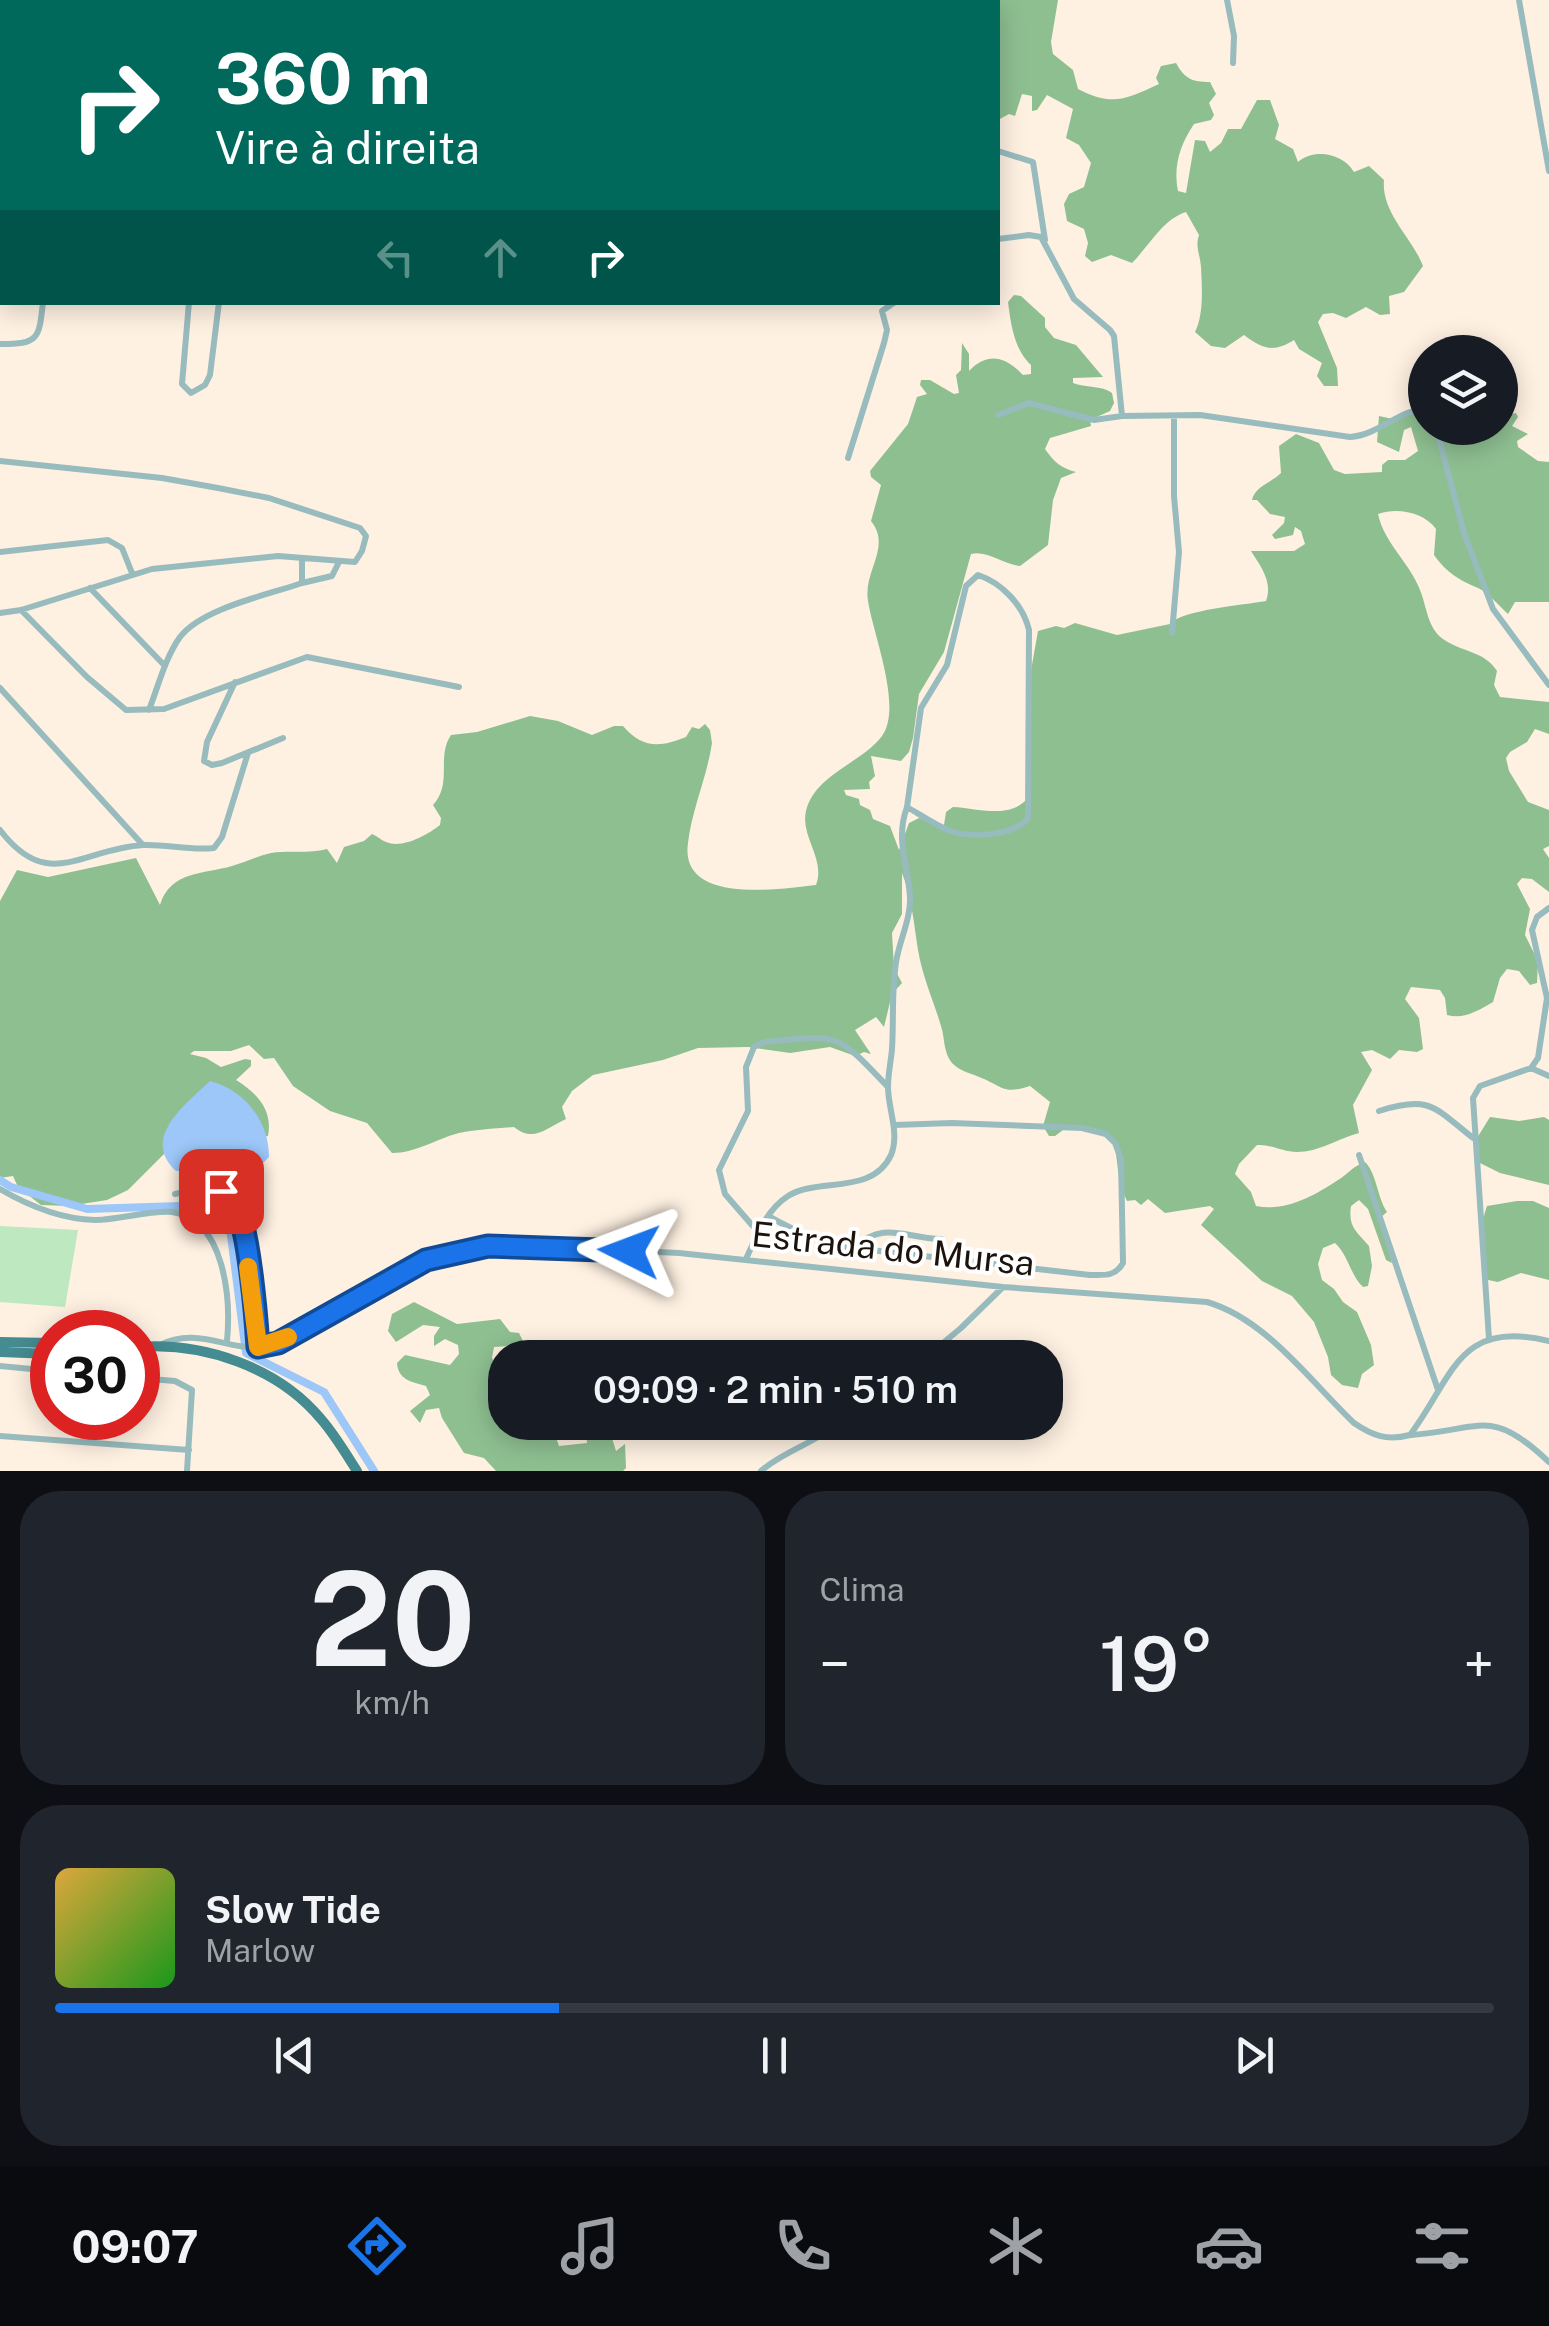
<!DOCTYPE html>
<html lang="pt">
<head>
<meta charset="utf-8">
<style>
	:root { --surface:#171b24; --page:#20242c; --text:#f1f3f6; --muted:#9ea1a6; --line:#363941; --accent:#1a73e8 }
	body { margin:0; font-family:"Public Sans",sans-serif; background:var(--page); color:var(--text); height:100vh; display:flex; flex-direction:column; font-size:38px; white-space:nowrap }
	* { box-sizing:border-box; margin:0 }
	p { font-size:32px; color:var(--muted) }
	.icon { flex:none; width:55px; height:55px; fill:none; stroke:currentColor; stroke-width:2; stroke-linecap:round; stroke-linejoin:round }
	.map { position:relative; height:1471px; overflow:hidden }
	.drawer { display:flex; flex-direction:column; gap:20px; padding:20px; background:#0d0f14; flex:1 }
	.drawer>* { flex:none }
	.hud { position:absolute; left:0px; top:0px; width:1000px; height:305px; box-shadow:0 5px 25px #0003; background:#00695c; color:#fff; overflow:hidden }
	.fabs { position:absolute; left:1408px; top:335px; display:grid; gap:20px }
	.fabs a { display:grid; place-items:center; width:110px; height:110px; border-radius:50%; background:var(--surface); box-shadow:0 5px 25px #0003; font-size:50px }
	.speed { position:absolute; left:30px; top:1310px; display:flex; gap:20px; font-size:50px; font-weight:700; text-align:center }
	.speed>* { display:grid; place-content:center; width:130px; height:130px; border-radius:50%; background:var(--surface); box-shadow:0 5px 25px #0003; line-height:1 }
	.speed .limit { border:15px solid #d22; background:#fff; color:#111 }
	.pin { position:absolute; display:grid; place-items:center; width:85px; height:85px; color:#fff; margin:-42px; border-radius:20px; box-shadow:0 5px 15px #0006 }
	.me { position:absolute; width:110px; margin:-55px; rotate:273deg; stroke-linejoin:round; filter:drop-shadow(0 0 8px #0008) }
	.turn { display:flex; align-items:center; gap:35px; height:210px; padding:0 50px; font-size:45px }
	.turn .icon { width:130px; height:130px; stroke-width:2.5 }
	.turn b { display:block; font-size:70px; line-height:85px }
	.lanes { display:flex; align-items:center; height:95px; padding:0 50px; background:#0003; justify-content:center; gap:50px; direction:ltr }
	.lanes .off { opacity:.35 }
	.big { font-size:75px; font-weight:600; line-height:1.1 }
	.drawer .card { flex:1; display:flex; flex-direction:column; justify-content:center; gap:15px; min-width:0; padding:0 35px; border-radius:40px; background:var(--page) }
	.drawer .dial { align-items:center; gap:0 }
	.dial b { font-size:130px; line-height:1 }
	.song { display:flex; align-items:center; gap:30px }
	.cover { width:120px; height:120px; border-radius:15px; background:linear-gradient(135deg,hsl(40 70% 55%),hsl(120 70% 35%)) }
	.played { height:10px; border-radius:5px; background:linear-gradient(90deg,var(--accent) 35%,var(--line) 35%) }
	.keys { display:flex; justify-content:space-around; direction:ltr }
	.heat { display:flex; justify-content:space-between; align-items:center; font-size:55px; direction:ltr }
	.drawer .tiles { flex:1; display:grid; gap:20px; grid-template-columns:1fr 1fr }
	.card:last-child { grid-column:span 2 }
	.trip { position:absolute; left:488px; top:1340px; width:575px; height:100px; border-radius:40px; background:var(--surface); box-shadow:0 5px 25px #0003; font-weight:600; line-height:100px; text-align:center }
	.tab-bar { display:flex; height:160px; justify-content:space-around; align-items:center; background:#090b0e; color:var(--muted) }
	.tab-bar .icon { width:70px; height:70px }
	.tab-bar .active { color:var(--accent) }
	.tab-bar b { font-size:45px; color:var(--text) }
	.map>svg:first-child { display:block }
	.green { fill:#bde8c0 }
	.forest { fill:#8ebf91 }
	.water { fill:#9cc7f8 }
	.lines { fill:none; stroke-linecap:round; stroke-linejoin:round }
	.canal { stroke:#9cc7f8; stroke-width:8 }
	.minor { stroke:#98bbbe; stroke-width:6 }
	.primary { stroke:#458b92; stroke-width:10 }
	.route-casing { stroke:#114b97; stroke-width:25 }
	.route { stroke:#1a73e8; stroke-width:18 }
	.slow { stroke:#f59e0b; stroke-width:18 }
	.labels { text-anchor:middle; stroke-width:8; stroke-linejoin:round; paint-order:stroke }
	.street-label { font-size:35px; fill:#1c140c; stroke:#fff }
</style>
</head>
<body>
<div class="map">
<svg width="1549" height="1471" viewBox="0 0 1549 1471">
	<rect width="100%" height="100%" fill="#fef1e2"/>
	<path class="green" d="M0 1226 78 1230 65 1307 0 1302Z"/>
	<path class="forest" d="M23 0H547L13 2Z
		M793 0H1058L1051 42 1053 54 1073 70 1078 89C1113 107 1126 99 1159 84L1156 78 1161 66 1176 63C1185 79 1192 82 1210 82L1216 94 1209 103 1214 115 1211 120 1194 124C1180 145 1173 166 1178 191L1186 193 1195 140 1205 141 1210 152 1221 143 1228 129H1241L1257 100H1270L1279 125 1275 139 1293 149 1298 162C1314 148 1343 153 1354 172L1369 166 1384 180C1381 213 1412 237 1423 266L1404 292 1389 296 1390 314 1380 315 1366 307 1346 318 1333 313 1323 314 1318 322 1337 368 1338 386H1324L1317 376 1322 363 1299 349 1294 340C1273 353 1263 349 1244 335L1225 348 1211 346 1195 332C1204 314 1202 287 1201 267 1200 254 1195 247 1199 235L1186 212C1163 219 1149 246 1132 263L1111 255 1092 262 1085 256 1088 243 1084 229 1067 221 1064 204 1069 194 1084 187 1091 163 1079 145 1066 138 1073 109 1047 95 1037 110 1032 111V96L1022 94 1015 116 1009 114 998 120V2H792Z
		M1014 295 1021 296 1045 318V327L1054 338 1076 345 1103 377 1073 378V383C1085 388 1102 385 1112 393L1114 403 1110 411 1090 420 1091 426 1050 438 1045 449C1054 462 1061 468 1076 472L1061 478 1053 500 1048 545 1020 566C1003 564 986 550 971 554L944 652 919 694 913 738 909 752 901 761 871 756 875 776 869 782 870 789 844 790 846 795 859 799 860 805 870 810 873 819 890 826 899 850 909 823 919 818 944 825 946 812 953 807C975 808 1008 819 1026 800L1030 676 1038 631 1056 626 1064 628 1075 623 1117 635 1170 624C1181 610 1244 605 1266 601 1273 582 1261 567 1251 551H1294L1305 544 1301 531 1295 527 1293 535 1275 539 1272 535 1284 523 1285 517 1270 514 1257 500H1252C1255 486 1271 483 1281 473L1279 446 1296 434 1319 443 1334 470 1345 474 1382 472V465L1388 460H1405L1418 451 1411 427 1404 430 1399 452 1377 442 1379 416 1393 419 1425 410V428H1500V416L1516 413 1518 417 1512 426 1528 434 1517 441 1518 447 1538 461 1549 462V602H1515L1508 614C1500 607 1488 592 1478 588 1459 580 1447 573 1434 555L1436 529C1424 512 1397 507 1378 514 1384 543 1410 563 1420 590 1427 607 1427 627 1443 639 1461 652 1485 651 1497 671L1494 685 1500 697 1549 702V734L1535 729 1527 742 1510 752 1506 758 1509 771 1528 802 1549 810V846L1543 849 1549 858V892L1532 879 1522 878 1517 884 1530 909 1525 935 1538 961 1537 983 1530 985 1519 971 1507 969 1500 978 1493 1002C1479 1010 1464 1020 1447 1015L1445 998 1440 990 1411 987 1405 999 1419 1018 1423 1049 1417 1052 1399 1050 1390 1059 1372 1050 1361 1052 1372 1070 1353 1105 1359 1133C1337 1139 1319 1152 1297 1152 1282 1152 1271 1144 1257 1145L1239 1164 1235 1174 1251 1192 1256 1206C1285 1212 1314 1196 1338 1180 1348 1174 1353 1166 1365 1162 1377 1174 1377 1197 1387 1212L1381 1217 1392 1263 1386 1260 1368 1209 1359 1200 1351 1206C1348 1227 1356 1231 1369 1246L1372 1266 1368 1286 1363 1287C1350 1275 1349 1256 1335 1243L1323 1248 1318 1264 1322 1280 1334 1289 1343 1302 1357 1312 1371 1345 1374 1365 1362 1374 1358 1388 1342 1385 1331 1375 1328 1357 1314 1322 1292 1296 1262 1281 1201 1225 1214 1209 1210 1206 1165 1213 1148 1199 1141 1205 1135 1200 1127 1201 1120 1186 1115 1146 1095 1128 1063 1130 1055 1136H1049L1043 1126 1050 1102 1030 1086C1002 1095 1003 1086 979 1077 968 1072 961 1072 952 1063 943 1052 945 1038 941 1026 933 999 923 979 918 950 914 925 912 898 902 873V914L892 933 894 968 902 983 892 994 884 1027 876 1017 855 1030 871 1054 864 1052 855 1056 830 1047 790 1053 748 1047 698 1048 663 1060 593 1075 572 1091 562 1107 566 1119C546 1128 534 1143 514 1127 499 1128 473 1130 459 1133 436 1139 416 1153 392 1153L367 1123 330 1111 293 1086 274 1058 264 1059 249 1045 231 1051H194L190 1054 206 1058 221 1067 245 1059 251 1060V1066L236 1080C257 1093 273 1110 268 1136L165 1153 128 1190 107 1200 69 1206 41 1205 18 1187 13 1176 0 1178V901L17 870 48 877 136 858 160 905C170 871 204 874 232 866 245 862 258 856 271 853 289 850 309 854 327 849L337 863 344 847 364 841 372 834C377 836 381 840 386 842 403 849 427 835 440 825L441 818 433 805C453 783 436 757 451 735L477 732 530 716 558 721 592 735 614 726H623C642 748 659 748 686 737L692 727 699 729 705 724 710 730 712 743C707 777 692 809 688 843 679 905 780 889 816 885 826 859 800 837 806 811 815 774 862 763 882 736 903 707 873 634 868 601 863 571 892 547 871 521L881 485 871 477 870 471 908 424 917 397 927 394 920 385 921 380H930L954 394 959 393 956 375 961 370 962 343 969 354V371C988 351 1006 357 1023 375L1031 374V365C1014 349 1011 325 1008 302Z
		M1490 1117 1519 1121 1544 1117 1549 1120V1185L1500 1173 1478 1162 1477 1138Z
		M1517 1201H1533L1549 1208V1280L1521 1273 1498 1282 1488 1280C1480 1259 1479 1227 1487 1206Z
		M414 1302 457 1324 500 1319 510 1332 519 1333 525 1345 494 1347 492 1358 498 1368 505 1369V1422L551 1423 559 1446 587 1443 585 1423H628L611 1435 616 1451 625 1444 626 1468 623 1471H496L484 1458 464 1453 442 1418 439 1408 426 1410 420 1423 410 1411 430 1395 426 1386C412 1382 398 1380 397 1363L405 1355 450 1365 459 1354 458 1345 445 1339 434 1346V1336L440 1327 423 1325 396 1342 388 1331 392 1314Z"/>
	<path class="water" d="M210 1081C244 1090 269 1120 269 1157L262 1164 220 1171H176C140 1138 186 1104 210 1081Z"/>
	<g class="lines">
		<path class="canal" d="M0 1180 11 1187 87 1209 211 1205 229 1220 246 1353 324 1392 374 1471"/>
		<path class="minor" d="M1227 0 1234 36 1233 63
			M1519 0 1549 171
			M998 151 1033 162 1045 240
			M0 230 2 228
			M998 239 1029 235 1041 237 1074 299 1110 330 1114 336 1122 416 1200 415 1350 437C1378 435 1397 412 1425 408
			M0 240H2
			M189 302 182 384 191 393 205 385 210 375 219 302
			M0 344C39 344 39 339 43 302
			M998 415 1029 403 1094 420 1122 416
			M1436 428 1465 536 1493 609 1549 685
			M848 458 884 343 887 330 882 311 895 302
			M0 461 162 478 218 488 269 498 360 528 366 536 362 551 355 562 278 556 152 569 21 610 0 613
			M0 552 108 540 122 548 132 573
			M302 583 332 576 339 562
			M90 588 165 666
			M21 610 87 677 126 710 164 709 307 657 459 687
			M1172 633 1179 552 1174 496V416
			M235 682 207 742 204 761 212 765 222 763 283 738
			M0 688 142 844
			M149 710C158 687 165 658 180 637 202 608 268 595 302 583V558
			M0 830C48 893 81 849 143 845 167 844 190 851 214 848L222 837 248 753
			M1531 1068 1549 1076
			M1379 1111C1430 1095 1434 1107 1473 1138
			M1359 1155 1438 1390
			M0 1189C29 1206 61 1219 95 1220 120 1220 149 1210 172 1212 225 1219 231 1299 227 1341
			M175 1194C189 1191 207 1185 221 1191 249 1204 256 1316 258 1347
			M768 1216C797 1232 820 1243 853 1248 886 1220 903 1238 941 1239
			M758 1232 725 1194 719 1170 748 1111 746 1067 754 1047 764 1042C840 1035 835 1031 888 1087
			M853 1248 1090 1275C1104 1275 1115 1277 1123 1263L1121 1159 1115 1143 1106 1134 1082 1128 952 1123 894 1125
			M746 1259C756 1237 766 1210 788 1196 818 1177 872 1196 891 1155 900 1133 888 1109 888 1087 888 1074 891 1061 892 1049 894 1018 891 987 897 957 901 937 911 917 910 897 908 864 895 840 907 807L921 708 947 665 966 586 978 575C1002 583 1023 605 1029 630L1028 818C1014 836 972 838 950 831 935 825 921 815 907 807
			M1489 1339 1473 1098 1480 1086 1531 1068 1538 1058 1547 998 1532 930 1537 917 1549 908
			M160 1345C200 1324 234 1356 272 1345 293 1338 314 1324 333 1313 394 1277 436 1248 510 1245L679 1253 1003 1287 1207 1302C1266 1319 1310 1381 1354 1423 1373 1436 1387 1441 1410 1435 1454 1376 1458 1319 1549 1341
			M925 1358 961 1328 1002 1288
			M0 1366 52 1371
			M138 1378 175 1381 192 1390 187 1471
			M1411 1435C1482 1430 1490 1406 1549 1462
			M0 1436 189 1450
			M761 1471C782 1452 815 1443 841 1422"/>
		<path class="primary" d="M0 1342 52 1343
			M138 1347C203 1342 278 1367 321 1419 335 1435 346 1454 357 1471
			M0 1352 52 1354"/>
	</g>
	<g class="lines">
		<g class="route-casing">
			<path id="route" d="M221 1191C228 1196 233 1201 237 1209 249 1233 256 1316 258 1347L278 1343 426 1260 488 1246 629 1251"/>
		</g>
		<use href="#route" class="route"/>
		<path class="slow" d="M248 1267 258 1347 288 1337"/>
	</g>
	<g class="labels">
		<g class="street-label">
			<text transform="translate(893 1249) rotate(6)" y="12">Estrada do Mursa</text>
		</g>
	</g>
</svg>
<div class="fabs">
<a><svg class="icon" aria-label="layers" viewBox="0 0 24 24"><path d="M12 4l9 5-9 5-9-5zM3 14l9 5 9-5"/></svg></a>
</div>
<div class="speed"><div class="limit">30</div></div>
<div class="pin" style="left:221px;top:1191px;background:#d93025"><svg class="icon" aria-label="arrive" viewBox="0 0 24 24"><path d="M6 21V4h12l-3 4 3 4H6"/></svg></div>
<svg class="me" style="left:629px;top:1251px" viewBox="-20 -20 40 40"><path d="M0-17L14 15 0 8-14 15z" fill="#1a73e8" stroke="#fff" stroke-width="4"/></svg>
<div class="trip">09:09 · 2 min · 510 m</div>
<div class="hud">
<div class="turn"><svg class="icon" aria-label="right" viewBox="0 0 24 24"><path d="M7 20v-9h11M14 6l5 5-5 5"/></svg><div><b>360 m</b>Vire à direita</div></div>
<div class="lanes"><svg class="icon off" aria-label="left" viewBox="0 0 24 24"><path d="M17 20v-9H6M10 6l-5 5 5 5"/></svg><svg class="icon off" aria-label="ahead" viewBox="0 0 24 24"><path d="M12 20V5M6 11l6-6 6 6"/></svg><svg class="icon" aria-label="right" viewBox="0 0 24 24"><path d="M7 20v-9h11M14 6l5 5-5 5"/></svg></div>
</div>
</div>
<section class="drawer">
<div class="tiles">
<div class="card dial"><b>20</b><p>km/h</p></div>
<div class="card"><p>Clima</p>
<div class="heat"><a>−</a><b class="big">19°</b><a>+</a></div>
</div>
<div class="card">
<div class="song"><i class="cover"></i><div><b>Slow Tide</b><p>Marlow</p></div></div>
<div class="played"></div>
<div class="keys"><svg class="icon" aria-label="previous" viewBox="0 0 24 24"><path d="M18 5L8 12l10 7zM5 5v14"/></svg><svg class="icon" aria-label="pause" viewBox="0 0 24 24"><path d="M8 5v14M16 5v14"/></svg><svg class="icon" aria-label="next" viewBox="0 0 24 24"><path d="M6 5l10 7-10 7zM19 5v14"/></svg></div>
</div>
</div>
</section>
<nav class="tab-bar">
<b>09:07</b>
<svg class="icon active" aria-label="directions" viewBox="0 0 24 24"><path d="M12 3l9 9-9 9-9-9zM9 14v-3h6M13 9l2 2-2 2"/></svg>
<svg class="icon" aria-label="music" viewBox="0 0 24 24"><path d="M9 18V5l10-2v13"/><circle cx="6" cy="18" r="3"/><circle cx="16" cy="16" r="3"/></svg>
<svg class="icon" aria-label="phone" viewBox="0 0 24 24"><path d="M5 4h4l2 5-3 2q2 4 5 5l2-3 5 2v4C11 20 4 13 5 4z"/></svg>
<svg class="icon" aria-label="climate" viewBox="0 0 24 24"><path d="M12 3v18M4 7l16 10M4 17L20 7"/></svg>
<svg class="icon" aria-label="car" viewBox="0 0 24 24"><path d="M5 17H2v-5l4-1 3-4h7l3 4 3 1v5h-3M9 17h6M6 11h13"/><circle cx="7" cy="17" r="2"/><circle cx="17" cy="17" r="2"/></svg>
<svg class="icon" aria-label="filters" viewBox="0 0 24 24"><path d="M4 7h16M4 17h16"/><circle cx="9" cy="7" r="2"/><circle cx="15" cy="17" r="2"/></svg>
</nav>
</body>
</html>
